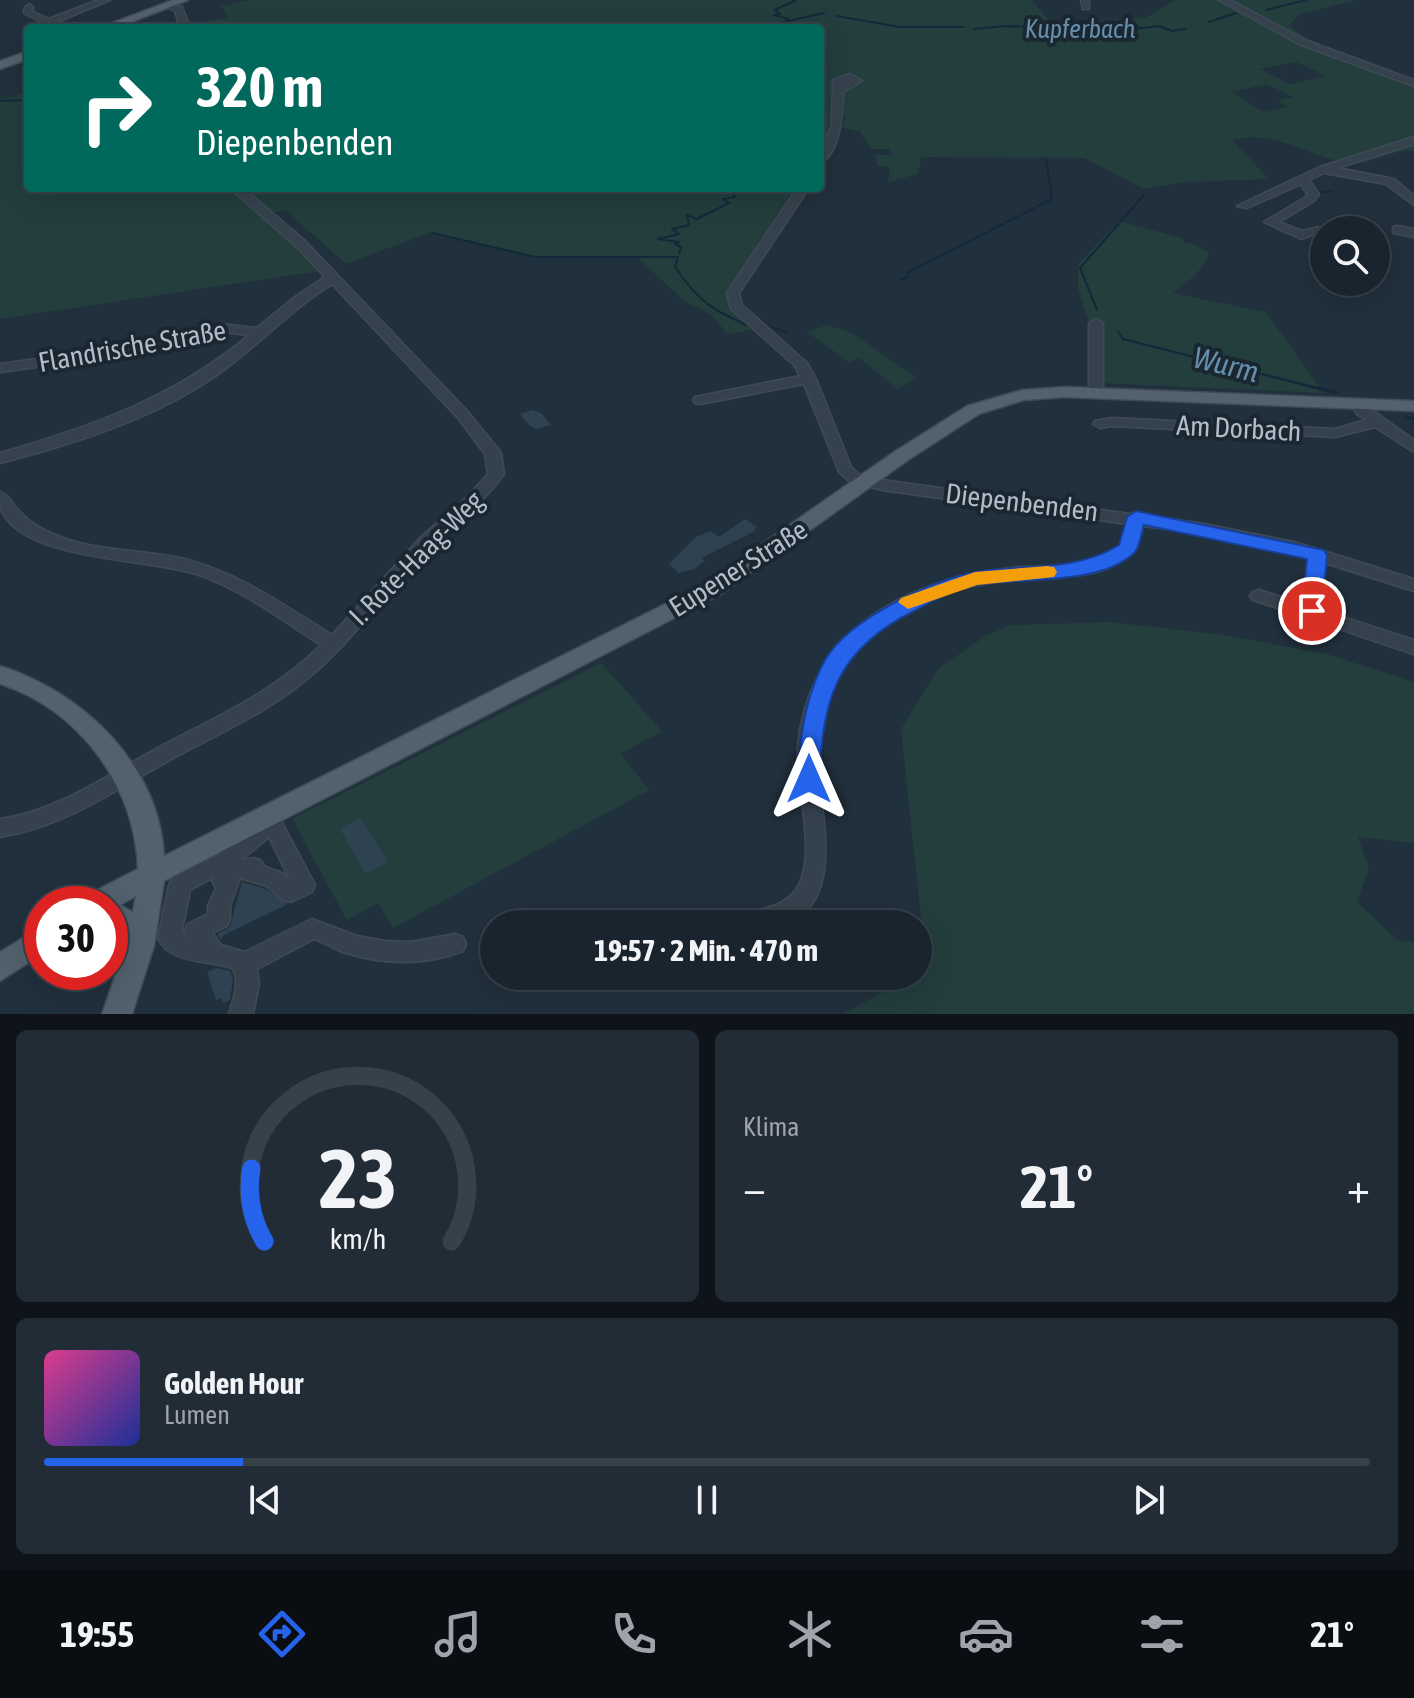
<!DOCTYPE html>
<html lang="de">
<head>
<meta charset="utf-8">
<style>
	:root { --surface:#19242e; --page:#222c36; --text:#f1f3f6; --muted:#9fa4aa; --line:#37414a; --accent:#2563eb }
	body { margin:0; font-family:"Asap Condensed",sans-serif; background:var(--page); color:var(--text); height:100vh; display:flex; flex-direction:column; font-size:30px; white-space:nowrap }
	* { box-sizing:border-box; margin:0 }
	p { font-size:26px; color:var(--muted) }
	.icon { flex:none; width:44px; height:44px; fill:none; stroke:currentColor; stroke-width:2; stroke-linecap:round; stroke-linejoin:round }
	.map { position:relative; height:1014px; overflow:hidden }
	.drawer { display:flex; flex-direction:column; gap:16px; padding:16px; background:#0e1419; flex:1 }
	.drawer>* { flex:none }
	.top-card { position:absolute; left:24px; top:24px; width:800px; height:168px; border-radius:8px; box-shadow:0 8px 32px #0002,0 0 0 2px var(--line); background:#00695c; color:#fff; overflow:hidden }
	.fabs { position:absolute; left:1310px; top:216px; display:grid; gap:16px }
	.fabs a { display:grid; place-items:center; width:80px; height:80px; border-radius:50%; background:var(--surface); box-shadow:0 8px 32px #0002,0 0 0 2px var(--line); font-size:40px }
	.speed { position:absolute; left:24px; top:886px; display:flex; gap:16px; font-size:40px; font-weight:700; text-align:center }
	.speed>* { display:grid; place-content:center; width:104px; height:104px; border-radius:50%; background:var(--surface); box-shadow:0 8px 32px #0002,0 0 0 2px var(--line); line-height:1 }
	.speed .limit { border:12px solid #d22; background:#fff; color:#111 }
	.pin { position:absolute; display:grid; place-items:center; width:68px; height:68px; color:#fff; margin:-34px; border:4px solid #fff; border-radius:50%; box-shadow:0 2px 8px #0007 }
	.me { position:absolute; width:88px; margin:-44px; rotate:0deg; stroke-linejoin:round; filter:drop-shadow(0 0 6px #0008) }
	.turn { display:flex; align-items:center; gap:28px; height:168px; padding:0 40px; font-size:36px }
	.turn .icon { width:104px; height:104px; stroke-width:2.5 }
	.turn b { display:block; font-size:56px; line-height:68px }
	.big { font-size:60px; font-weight:700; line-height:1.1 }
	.drawer .tile { flex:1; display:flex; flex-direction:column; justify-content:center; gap:12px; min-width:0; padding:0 28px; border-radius:12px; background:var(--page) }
	.drawer .dial { align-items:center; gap:0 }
	.dial svg { height:208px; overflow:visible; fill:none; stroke:var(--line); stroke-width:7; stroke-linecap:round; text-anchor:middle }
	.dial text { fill:var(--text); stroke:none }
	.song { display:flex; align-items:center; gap:24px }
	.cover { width:96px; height:96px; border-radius:12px; background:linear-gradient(135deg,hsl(330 70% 55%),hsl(230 70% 35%)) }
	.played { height:8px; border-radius:4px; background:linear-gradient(90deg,var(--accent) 15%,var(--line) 15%) }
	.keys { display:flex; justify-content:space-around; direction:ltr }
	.heat { display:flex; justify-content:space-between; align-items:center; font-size:44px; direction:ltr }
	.drawer .tiles { flex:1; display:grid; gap:16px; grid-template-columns:1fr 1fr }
	.tile:last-child { grid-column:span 2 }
	.trip { position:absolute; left:480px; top:910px; width:452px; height:80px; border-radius:40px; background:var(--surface); box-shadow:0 8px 32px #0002,0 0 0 2px var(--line); font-weight:700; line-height:80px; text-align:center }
	.tab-bar { display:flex; height:128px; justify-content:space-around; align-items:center; background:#0a0e12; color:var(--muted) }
	.tab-bar .icon { width:56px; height:56px }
	.tab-bar .active { color:var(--accent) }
	.tab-bar b { font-size:36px; color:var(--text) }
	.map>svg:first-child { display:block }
	.green { fill:#233e3d; fill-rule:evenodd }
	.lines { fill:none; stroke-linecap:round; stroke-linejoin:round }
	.stream-far1 { stroke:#13293b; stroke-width:2 }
	.stream { stroke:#13293b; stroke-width:3 }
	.building { fill:#2f4251 }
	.minor-casing { stroke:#3e4b55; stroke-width:3 }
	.major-casing { stroke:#3e4b55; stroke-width:3 }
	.minor { fill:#35424d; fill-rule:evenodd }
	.major { fill:#52616d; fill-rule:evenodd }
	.route { fill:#2563eb; stroke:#184099; stroke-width:2 }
	.slow { fill:#f59e0b }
	.labels { text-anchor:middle; stroke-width:8; stroke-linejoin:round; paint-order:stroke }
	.far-water-label { font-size:26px; font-style:italic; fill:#668daa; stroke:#1a2731 }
	.street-label { font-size:28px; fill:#b0bdc8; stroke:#1a2731 }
	.water-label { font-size:30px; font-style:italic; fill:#668daa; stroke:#1a2731 }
</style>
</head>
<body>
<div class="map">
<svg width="1414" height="1014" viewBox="0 0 1414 1014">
	<rect width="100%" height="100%" fill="#21303d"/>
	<path class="green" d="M250 0H1032L1050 22 1145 18 1176 0H1356L1299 15 1289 25 1312 42 1414 81V151C1391 148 1368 167 1347 163 1307 156 1273 129 1232 140L1269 179 1186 182 1144 189 1084 158 921 157 918 174 888 182 890 167 877 166 875 155H892L889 149H871L860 131 842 128 845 115 841 113V94L859 81 849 76 832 80 833 128 820 149 823 99 820 28H190L189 24 229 17 220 6ZM1296 62 1326 76 1290 84 1260 69ZM1267 84 1293 97 1277 100 1287 107 1264 112 1231 92Z
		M28 91V188H233L241 198 267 216 320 271 0 319V100Z
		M245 188H794L726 293 730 307 754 329 728 334 710 314 683 300 638 258H534L431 232 346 264 285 210 273 213 249 195Z
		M1119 221 1182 238 1183 242 1196 245 1209 253C1201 273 1189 281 1173 293L1266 312 1324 393 1099 383 1104 335 1091 330 1078 288V264Z
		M827 325 852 333 917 378 898 389 859 358 849 362 807 332Z
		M1110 622 1225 635 1327 654 1414 682V843L1358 837 1369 869 1357 902 1397 940 1414 942V1014H843L899 983 901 976H918L921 918 901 729 938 669 985 636 1012 625Z
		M601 663 662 731 621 754 649 790 393 928 378 903 347 920 292 819Z"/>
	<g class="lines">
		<path class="stream-far1" d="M1266 10 1306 0
			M837 16 900 27H964
			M788 19 774 15 780 14 775 10 796 0
			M1209 22 1236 13
			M757 28 824 13
			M974 29 1004 26 1116 31 1159 26 1172 31 1185 29
			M0 101 28 100
			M1322 192 1333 191
			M433 233 535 257H678L675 267C699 302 713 311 752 327
			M679 254 681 247 675 244 679 242 658 239 679 234 672 229 689 225 687 215 697 219 729 203 723 199 735 197 731 190 744 188
			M901 280 908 277V272L1052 199 1046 159
			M1097 310 1080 268 1144 195
			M763 325 786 332
			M1118 331 1123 339 1309 386"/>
		<path class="stream" d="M1301 384 1337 393
			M1406 417 1414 419"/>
	</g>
	<path class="building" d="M533 410 541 413 551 425 537 429 530 426 520 414Z
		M745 519 757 527 753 532 701 558 705 561 694 569 679 573 669 564 696 537 711 531 719 537Z
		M360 818 388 862 366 874 340 829Z
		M242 882 266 889 288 904 222 936 221 940 217 934 230 927Z
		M216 968 230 971 233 979 230 1000 223 1003 221 998 216 1000 207 972Z"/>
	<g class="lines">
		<g class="minor-casing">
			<path id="minor" d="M98 0H110L42 28H32L33 25 41 22 24 13 25 7 29 4 33 7V12L49 19Z
				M1081 0H1089V9H1083Z
				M1219 0H1230L1305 40 1414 80V86L1299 44Z
				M168 3 182 7 190 28H180L175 11 164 6Z
				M850 74 862 81 843 92C842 114 841 152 820 164V150L832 127 833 80Z
				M1414 137V144L1337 168 1394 179 1414 196V205L1386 184 1324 173 1309 180 1319 194 1314 201 1279 222 1302 231 1318 227 1324 231 1301 239 1264 222 1306 197 1307 194 1301 184 1247 208 1237 206 1320 167Z
				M230 188H243L305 241 468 412 501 453 504 474C484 503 455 522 431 547 390 589 355 637 311 676 269 712 219 733 170 760 115 790 64 827 0 837V819C58 811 105 776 156 749 214 718 273 693 321 645 282 620 243 590 199 575 151 558 25 562 1 510 0 505 0 498 0 492 10 495 13 506 21 513 32 525 48 532 63 538 101 552 145 549 184 559 239 573 284 605 332 635L421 537 466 498 488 474 485 454 458 418 332 284C289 311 258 346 217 375 153 419 74 444 0 463V453C91 427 176 397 249 335L221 332 132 354 0 372V364L132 346 221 324 257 328 295 297 325 277 297 247Z
				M797 188H809L739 293 742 305 807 363 816 379 851 467 860 475 882 480 1130 514 1136 512 1143 515 1198 523 1294 542 1414 579V591L1325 563 1321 610 1414 640V654L1253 600 1250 596 1253 592 1259 590 1304 604 1308 558 1198 533 1143 526C1133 583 1065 575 1021 579 1005 580 989 583 973 586 931 596 886 615 857 648 832 677 817 716 817 754 817 803 853 914 775 924 761 926 746 924 732 924L735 917C755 910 781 909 795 891 816 863 801 804 798 772 794 721 815 664 854 630 899 590 962 572 1021 567 1048 565 1080 570 1105 557 1120 549 1124 540 1127 524L882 490 849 481 839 472 804 384 700 404 695 403 693 400 695 397 800 376 794 365 731 309 727 293Z
				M1397 226 1414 229V237L1393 233V227Z
				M1096 319 1103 323V392L1096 396 1089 392V323Z
				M1358 400 1414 440V452L1375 427 1335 437 1112 426 1100 428 1093 424 1095 421 1112 418 1335 429 1366 420 1357 414 1351 404Z
				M273 817 280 819 315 885 312 892 291 902 283 900 267 886 240 878 230 906V919L227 926 212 933 221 945 245 952 312 919 357 936 385 941 411 942 455 934 463 937 466 944 463 951C424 966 383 965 343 952 333 948 324 942 314 939L257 969 259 984 253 1014H229C233 1000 241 980 232 968 207 960 170 964 158 938L169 885 172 878 219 854 250 827ZM269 837 290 880 282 873 265 867 261 861 254 858 241 860ZM214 877 212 881 216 888 208 906V914L188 924 185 931 188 937H186L182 931 190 890Z"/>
		</g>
		<g class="major-casing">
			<path id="major" d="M173 0H188L116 28H99Z
				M28 51V59L0 69V61Z
				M1065 387 1414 401V411L1065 397 1024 400 979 414 908 460 721 594 164 881 154 946 132 1014H102L126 945 122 934 110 927V904H81L85 896 138 869C135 786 80 710 0 684V666C83 692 159 765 164 856L705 584 894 452 967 406 1022 390ZM136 896 133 912 120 905Z
				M42 926V954L0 981V952Z"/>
		</g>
		<use href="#minor" class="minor"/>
		<use href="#major" class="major"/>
	</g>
	<path class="route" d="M1136 511 1324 550 1327 555 1322 611 1312 618 1302 611 1307 559 1144 525C1141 533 1140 547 1134 553 1100 586 1019 577 975 585 953 590 933 600 914 611 839 648 821 698 820 779L817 785H801L798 779C799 738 805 697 825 660 849 619 931 580 976 572 1024 564 1076 572 1119 545L1127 517Z"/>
	<path class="slow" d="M1047 566 1054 567 1057 572 1054 577 977 585 908 609 898 602 901 598 975 572Z"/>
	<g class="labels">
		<g class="far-water-label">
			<text x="1080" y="38">Kupferbach</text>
		</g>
		<g class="street-label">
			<text transform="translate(132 346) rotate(-10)" y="10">Flandrische Straße</text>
			<text transform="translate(1239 428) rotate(3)" y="10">Am Dorbach</text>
			<text transform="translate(1022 502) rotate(7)" y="10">Diepenbenden</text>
			<text transform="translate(416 558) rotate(-45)" y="10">I. Rote-Haag-Weg</text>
			<text transform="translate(738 568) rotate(-32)" y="10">Eupener Straße</text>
		</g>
		<g class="water-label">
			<text transform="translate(1226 365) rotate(14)" y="10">Wurm</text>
		</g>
	</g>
</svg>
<div class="fabs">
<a><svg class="icon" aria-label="search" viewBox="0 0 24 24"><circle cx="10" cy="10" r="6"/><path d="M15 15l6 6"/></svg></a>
</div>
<div class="speed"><div class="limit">30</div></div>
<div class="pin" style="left:1312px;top:611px;background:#d93025"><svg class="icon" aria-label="arrive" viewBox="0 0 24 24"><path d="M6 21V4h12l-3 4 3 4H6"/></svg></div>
<svg class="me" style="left:809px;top:779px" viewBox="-20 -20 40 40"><path d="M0-17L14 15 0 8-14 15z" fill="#2563eb" stroke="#fff" stroke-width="4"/></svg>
<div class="trip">19:57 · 2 Min. · 470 m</div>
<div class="top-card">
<div class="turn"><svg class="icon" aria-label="right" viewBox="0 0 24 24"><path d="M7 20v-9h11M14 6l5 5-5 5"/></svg><div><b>320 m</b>Diepenbenden</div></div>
</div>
</div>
<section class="drawer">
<div class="tiles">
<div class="tile dial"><svg viewBox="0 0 100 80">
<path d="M14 69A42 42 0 1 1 86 69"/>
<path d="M14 69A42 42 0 0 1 9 41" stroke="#2563eb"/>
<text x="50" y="56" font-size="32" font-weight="700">23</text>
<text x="50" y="72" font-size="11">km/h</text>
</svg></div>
<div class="tile"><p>Klima</p>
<div class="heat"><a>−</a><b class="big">21°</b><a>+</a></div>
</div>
<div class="tile">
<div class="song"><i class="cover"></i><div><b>Golden Hour</b><p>Lumen</p></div></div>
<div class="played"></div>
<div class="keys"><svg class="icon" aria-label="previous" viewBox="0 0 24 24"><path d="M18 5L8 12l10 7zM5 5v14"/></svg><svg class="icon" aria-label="pause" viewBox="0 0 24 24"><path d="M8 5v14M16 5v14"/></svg><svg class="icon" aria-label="next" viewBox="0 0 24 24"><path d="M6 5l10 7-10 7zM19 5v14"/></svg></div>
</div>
</div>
</section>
<nav class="tab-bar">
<b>19:55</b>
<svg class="icon active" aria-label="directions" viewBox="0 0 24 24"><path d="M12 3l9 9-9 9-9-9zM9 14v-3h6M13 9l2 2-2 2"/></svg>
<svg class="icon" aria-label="music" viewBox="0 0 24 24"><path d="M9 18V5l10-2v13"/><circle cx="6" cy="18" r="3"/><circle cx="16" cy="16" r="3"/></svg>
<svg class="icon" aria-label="phone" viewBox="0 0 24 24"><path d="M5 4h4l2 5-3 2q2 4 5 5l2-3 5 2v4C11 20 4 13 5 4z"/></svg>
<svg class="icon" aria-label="climate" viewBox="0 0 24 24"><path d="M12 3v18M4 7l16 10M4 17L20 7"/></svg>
<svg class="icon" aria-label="car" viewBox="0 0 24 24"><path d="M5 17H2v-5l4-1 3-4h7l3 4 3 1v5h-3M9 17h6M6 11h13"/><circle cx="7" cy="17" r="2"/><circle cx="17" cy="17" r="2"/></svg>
<svg class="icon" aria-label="filters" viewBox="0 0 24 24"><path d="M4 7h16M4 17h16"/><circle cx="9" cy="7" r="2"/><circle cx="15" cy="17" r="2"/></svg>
<b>21°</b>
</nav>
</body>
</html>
